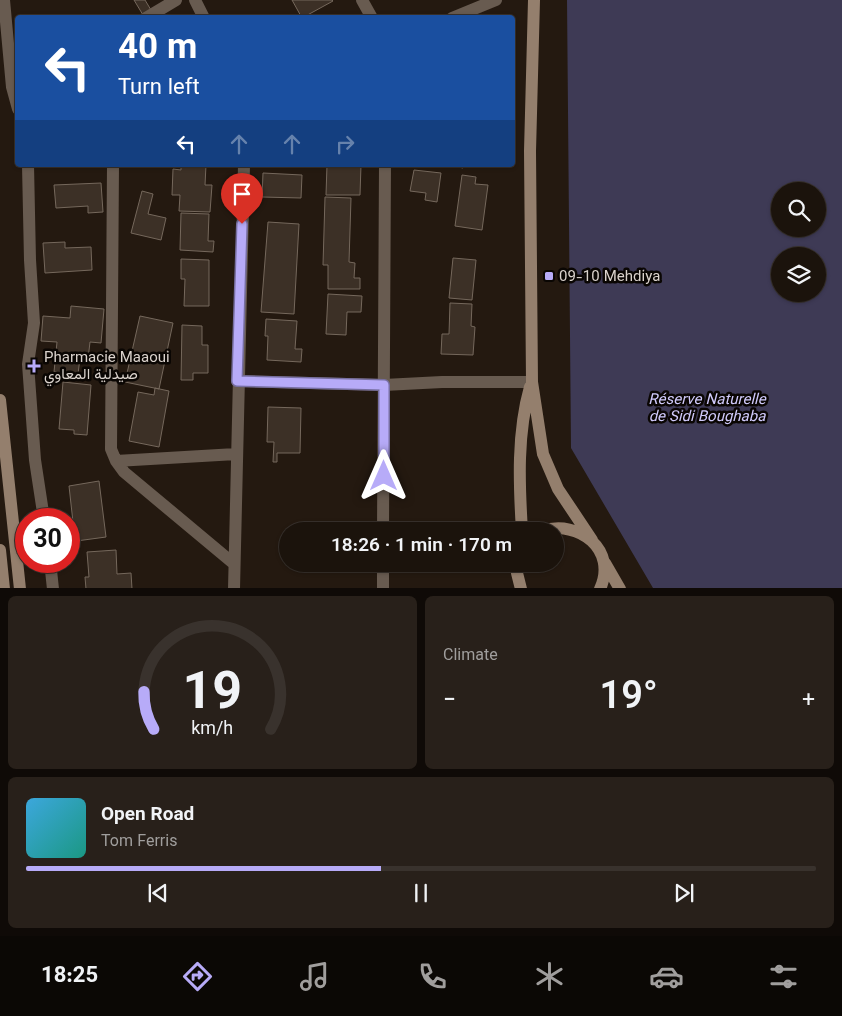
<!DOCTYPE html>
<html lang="en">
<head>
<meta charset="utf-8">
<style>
	:root { --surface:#1b130c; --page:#28201a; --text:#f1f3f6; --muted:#a09e9d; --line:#39322d; --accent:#b7abf8 }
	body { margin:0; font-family:Georgia,Vazirmatn,serif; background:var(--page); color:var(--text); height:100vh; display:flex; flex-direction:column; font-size:19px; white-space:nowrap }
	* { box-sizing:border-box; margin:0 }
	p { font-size:16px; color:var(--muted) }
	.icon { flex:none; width:28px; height:28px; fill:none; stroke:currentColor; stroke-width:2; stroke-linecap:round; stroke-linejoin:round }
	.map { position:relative; height:588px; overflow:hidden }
	.drawer { display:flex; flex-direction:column; gap:8px; padding:8px; background:#0f0a07; flex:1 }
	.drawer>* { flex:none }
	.banner { position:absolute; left:15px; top:15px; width:500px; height:152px; border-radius:5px; box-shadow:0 1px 4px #0004,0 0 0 1px var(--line); background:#1a4fa0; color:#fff; overflow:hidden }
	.tools { position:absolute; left:771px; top:182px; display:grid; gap:10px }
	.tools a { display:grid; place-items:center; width:55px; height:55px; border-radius:50%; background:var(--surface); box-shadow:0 1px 4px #0004,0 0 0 1px var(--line); font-size:25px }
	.speed { position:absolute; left:15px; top:508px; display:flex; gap:10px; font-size:25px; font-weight:700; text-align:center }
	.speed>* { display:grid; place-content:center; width:65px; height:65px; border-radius:50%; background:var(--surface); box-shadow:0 1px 4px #0004,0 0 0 1px var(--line); line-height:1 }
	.speed .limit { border:8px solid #d22; background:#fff; color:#111 }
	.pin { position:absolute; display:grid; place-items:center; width:42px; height:42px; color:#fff; margin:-51px -21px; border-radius:50% 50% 50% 0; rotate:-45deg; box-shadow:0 0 5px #0007 }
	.pin .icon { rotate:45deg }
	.me { position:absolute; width:55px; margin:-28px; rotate:0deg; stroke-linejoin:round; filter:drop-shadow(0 0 4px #0008) }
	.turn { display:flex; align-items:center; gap:18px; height:105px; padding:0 20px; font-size:22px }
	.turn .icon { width:65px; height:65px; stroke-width:2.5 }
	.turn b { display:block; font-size:35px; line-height:42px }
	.lanes { display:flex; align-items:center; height:48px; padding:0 20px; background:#0003; justify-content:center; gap:25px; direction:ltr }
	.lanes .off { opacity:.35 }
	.big { font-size:38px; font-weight:600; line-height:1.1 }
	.drawer .tile { flex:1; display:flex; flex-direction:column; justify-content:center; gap:8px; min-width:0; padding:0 18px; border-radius:8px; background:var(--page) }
	.drawer .dial { align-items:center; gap:0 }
	.dial svg { height:130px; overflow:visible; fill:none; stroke:var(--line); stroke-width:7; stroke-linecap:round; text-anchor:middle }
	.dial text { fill:var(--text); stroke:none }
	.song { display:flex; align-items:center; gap:15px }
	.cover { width:60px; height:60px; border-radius:8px; background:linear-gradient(135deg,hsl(200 70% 55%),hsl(170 70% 35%)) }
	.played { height:5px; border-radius:2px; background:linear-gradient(90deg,var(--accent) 45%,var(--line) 45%) }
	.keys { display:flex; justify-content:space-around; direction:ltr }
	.heat { display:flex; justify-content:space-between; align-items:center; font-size:28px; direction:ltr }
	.drawer .tiles { flex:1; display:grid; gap:8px; grid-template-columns:1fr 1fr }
	.tile:last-child { grid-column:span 2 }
	.trip { position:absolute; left:279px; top:522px; width:285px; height:50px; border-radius:25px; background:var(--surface); box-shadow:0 1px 4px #0004,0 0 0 1px var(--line); font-weight:600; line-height:50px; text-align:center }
	.menu { display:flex; height:80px; justify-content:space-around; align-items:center; background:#0b0805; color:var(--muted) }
	.menu .icon { width:35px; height:35px }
	.menu .active { color:var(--accent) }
	.menu b { font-size:22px; color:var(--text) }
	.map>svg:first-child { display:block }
	.green { fill:#3e3a55; fill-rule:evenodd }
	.building { fill:#3c3026; stroke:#75685c }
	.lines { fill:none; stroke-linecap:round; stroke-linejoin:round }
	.street { stroke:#685b50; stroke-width:12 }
	.secondary { stroke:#947f6d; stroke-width:12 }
	.route-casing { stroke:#776fa1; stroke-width:12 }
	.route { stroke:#b7abf8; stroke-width:9 }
	.poi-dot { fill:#b7abf8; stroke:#0a0603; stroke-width:2 }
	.labels { text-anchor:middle; stroke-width:5; stroke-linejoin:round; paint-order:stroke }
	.poi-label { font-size:15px; fill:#dbd3cd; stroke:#0a0603; text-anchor:start }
	.park-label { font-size:15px; font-style:italic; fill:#d0cafb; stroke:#0a0603 }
</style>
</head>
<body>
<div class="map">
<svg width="842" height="589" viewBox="0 0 842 589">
	<rect width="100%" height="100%" fill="#241910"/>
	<path class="green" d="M567 0H842V588H653L571 448ZM780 191H818V229H780ZM818 256V294H780V256Z"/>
	<path class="building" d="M134 0H145L151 10 143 15Z
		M292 0H332L333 1 302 18Z
		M181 165H206L205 185H212L210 212 179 211 180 195H172L173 169 181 170Z
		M327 165H361L360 195H326Z
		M450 165H464L463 168Z
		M414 170 441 173 437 202 425 200 426 193 410 191Z
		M263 173 302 175 301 198 262 197Z
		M462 175 476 177 475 184 488 185 482 230 455 226Z
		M101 183 103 212 88 213V206L56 208 54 185Z
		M142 191 153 194 148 214 166 218 161 240 131 233Z
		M325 197 351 198 349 262 355 263 354 278H360V289H328V265H323Z
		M181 213 209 214 208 241H214L213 252 180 250Z
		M268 222 299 224 294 314 261 312Z
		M65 242V248L91 247 92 270 45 273 43 243Z
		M453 258 476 260 472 300 449 298Z
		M181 259 209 260V306H184L185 279H181Z
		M328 294 362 296 361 312H347L346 335 326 334Z
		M450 303 472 304 471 326 475 327 473 355 441 354 442 334H449Z
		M71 306 104 309 101 343 90 342 88 359 80 358 78 374 54 372 57 342 41 341 43 316 70 318Z
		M140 316 173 323 159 389 125 382Z
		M266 319 297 321 295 349H302L301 362 267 360 268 336H265Z
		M182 325 202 326V345H208V373H193V380H181Z
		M63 382 91 385 87 435 74 434V430L59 429Z
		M155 388 169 391 159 447 129 441 138 392 154 395Z
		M268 407 301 408 300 453H277V462H273L274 442H267Z
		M99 481 106 537 69 542V522H73L69 486Z
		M116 550 117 574 131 573 132 589H86L85 577H89L87 552Z"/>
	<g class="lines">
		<path class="street" d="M4 0 12 87 18 109
			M195 0 204 18
			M362 0 372 18
			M146 18 176 0
			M452 18 496 0
			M28 165 30 260 34 323 28 364 35 460 44 519
			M113 165 111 449 116 461 124 472 233 563
			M237 381 384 385 442 382H532
			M116 461 236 454
			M383 531 385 165
			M50 561 53 589
			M234 589 244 165
			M383 589V564"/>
		<path class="secondary" d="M534 0 530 151 532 382 543 454 558 489 592 540
			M0 400 20 589
			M522 531C519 483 517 433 530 387
			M542 531C579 519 618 550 600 589
			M0 550 4 589
			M605 563 620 589
			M518 564 517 573 521 589"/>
	</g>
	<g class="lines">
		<g class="route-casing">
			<path id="route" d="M242 224 237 381 384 385V476"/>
		</g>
		<use href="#route" class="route"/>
	</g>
	<g class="poi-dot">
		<rect x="544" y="271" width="10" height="10" rx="2.5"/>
		<path d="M31.5 358.5h5v5h5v5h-5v5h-5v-5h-5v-5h5z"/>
	</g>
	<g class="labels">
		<g class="poi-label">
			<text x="559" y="281">09-10 Mehdiya</text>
			<text x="44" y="362">Pharmacie Maaoui<tspan x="44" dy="17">صيدلية المعاوي</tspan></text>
		</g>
		<g class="park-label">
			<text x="707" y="404">Réserve Naturelle<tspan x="707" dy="17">de Sidi Boughaba</tspan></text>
		</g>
	</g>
</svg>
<div class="tools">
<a><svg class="icon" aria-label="search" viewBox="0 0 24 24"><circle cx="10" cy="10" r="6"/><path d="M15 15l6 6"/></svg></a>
<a><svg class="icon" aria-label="layers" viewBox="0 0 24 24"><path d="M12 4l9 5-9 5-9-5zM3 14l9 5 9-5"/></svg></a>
</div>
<div class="speed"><div class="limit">30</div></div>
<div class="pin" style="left:242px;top:224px;background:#d93025"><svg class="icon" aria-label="arrive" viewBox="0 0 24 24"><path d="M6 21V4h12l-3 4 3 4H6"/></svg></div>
<svg class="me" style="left:384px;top:476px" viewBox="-20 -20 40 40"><path d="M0-17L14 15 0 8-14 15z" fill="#b7abf8" stroke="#fff" stroke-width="4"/></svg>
<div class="trip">18:26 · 1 min · 170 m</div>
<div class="banner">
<div class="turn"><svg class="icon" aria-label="left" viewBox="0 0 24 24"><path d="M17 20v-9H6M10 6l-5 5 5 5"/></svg><div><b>40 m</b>Turn left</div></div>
<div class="lanes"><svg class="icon" aria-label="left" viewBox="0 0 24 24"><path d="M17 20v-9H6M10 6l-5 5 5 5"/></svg><svg class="icon off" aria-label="ahead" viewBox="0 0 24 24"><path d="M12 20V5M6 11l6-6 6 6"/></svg><svg class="icon off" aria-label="ahead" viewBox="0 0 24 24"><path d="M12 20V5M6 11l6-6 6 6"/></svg><svg class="icon off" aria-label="right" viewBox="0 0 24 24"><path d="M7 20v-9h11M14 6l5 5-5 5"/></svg></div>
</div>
</div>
<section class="drawer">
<div class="tiles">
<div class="tile dial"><svg viewBox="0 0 100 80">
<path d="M14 69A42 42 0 1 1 86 69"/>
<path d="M14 69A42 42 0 0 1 8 46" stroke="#b7abf8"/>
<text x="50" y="56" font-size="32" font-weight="700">19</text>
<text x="50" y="72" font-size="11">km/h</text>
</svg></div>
<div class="tile"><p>Climate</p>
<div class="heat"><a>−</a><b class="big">19°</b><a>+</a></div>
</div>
<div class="tile">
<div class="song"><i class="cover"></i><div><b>Open Road</b><p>Tom Ferris</p></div></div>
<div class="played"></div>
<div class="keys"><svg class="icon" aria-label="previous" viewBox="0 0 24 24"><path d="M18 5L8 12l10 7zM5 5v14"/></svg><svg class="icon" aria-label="pause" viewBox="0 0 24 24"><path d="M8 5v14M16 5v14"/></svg><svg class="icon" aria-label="next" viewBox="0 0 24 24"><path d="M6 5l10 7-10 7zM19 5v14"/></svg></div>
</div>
</div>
</section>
<nav class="menu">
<b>18:25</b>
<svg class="icon active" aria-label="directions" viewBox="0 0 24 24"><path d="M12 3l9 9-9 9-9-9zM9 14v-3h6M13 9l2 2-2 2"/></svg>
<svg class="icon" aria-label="music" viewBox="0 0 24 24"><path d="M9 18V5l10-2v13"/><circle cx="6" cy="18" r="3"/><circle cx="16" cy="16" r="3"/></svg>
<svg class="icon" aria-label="phone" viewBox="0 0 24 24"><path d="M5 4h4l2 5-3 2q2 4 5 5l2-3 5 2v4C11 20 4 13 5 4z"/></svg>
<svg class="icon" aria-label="climate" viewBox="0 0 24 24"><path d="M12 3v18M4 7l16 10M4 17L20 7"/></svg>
<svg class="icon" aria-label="car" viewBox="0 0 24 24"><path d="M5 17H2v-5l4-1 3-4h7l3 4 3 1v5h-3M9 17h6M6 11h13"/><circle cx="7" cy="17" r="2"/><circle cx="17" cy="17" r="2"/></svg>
<svg class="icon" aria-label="filters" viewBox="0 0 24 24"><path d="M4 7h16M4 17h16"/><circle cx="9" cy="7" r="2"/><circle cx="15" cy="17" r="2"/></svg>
</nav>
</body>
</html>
